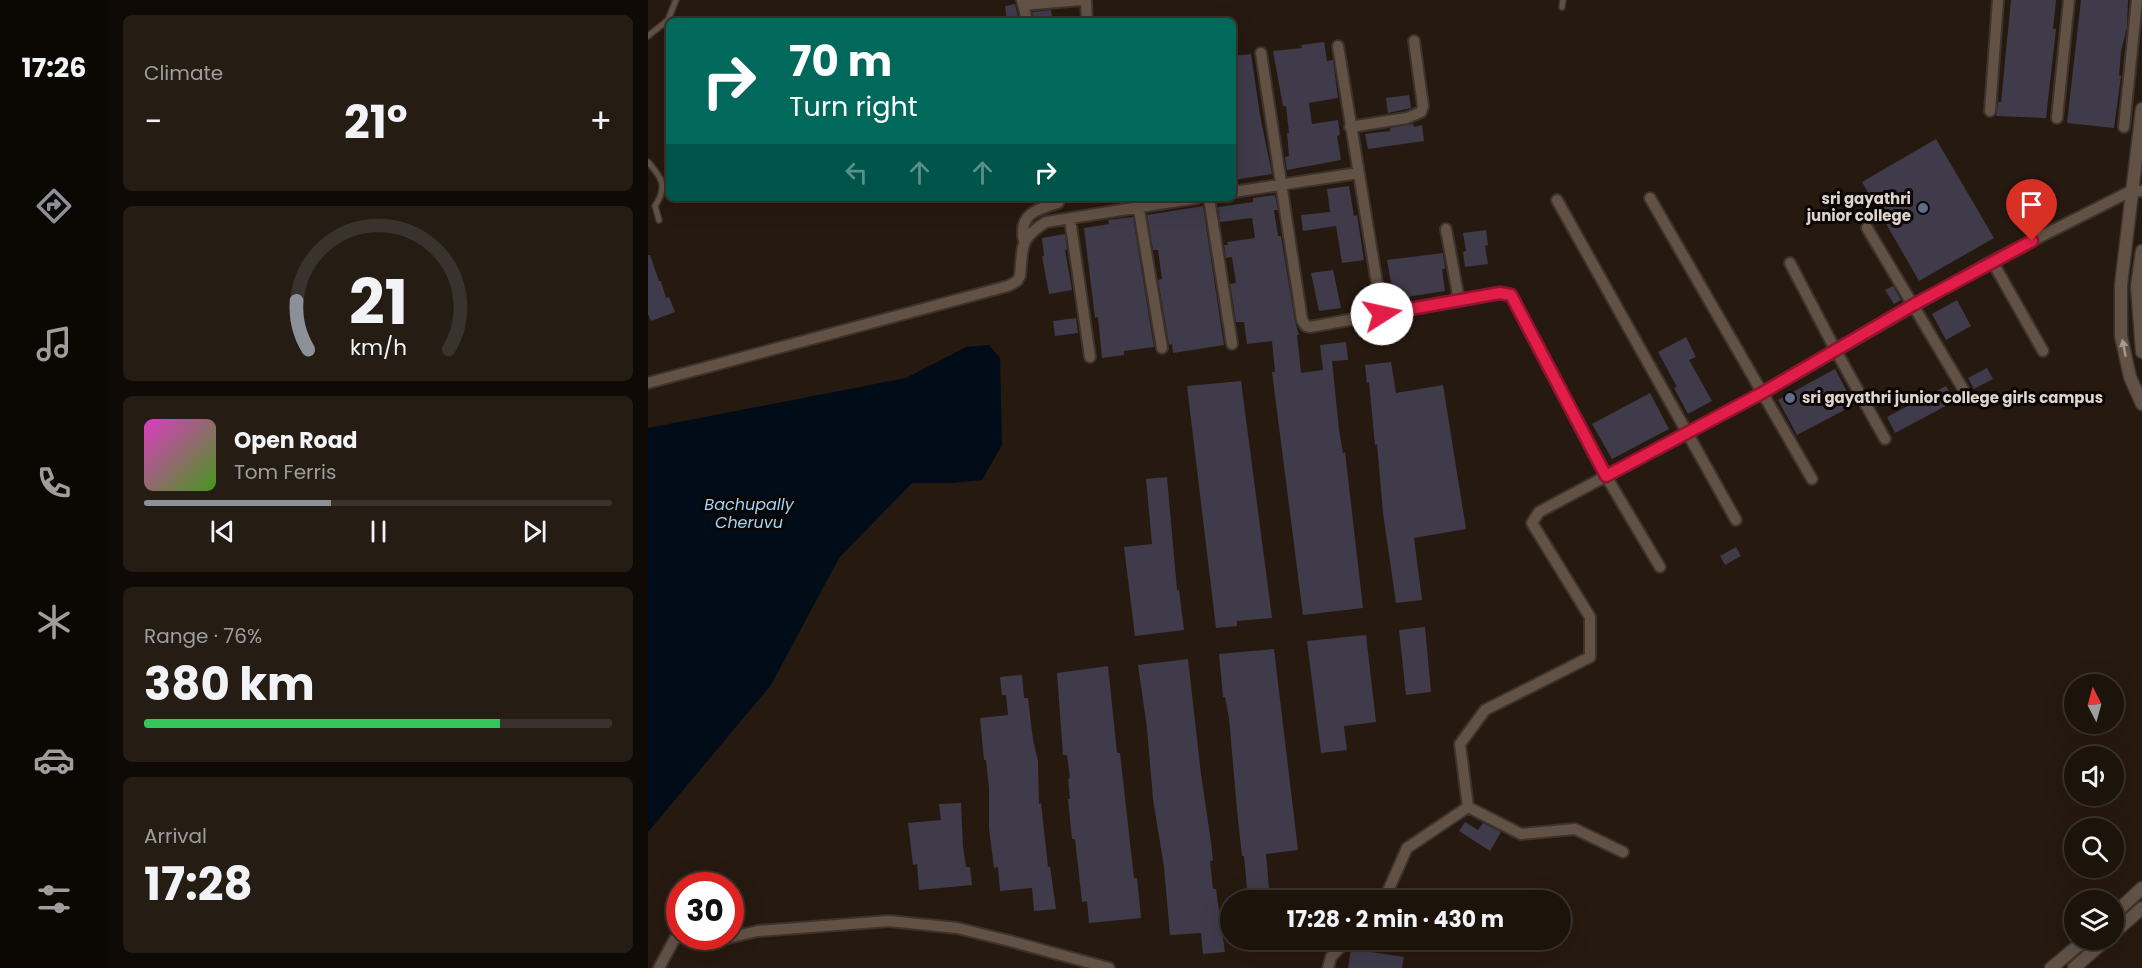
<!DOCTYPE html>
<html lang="en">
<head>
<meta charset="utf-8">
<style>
	:root { --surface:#1c130b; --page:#251c14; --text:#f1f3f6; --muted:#a09e9d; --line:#3a322c; --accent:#8c9099 }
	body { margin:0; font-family:Poppins,sans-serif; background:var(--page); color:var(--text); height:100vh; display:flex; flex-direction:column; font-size:22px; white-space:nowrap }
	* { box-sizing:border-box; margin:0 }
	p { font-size:20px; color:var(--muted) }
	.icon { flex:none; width:33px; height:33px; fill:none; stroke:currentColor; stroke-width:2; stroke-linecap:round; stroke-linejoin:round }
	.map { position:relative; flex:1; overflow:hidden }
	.details { display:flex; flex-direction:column; gap:15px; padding:15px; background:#0f0a06; width:540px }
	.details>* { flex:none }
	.guide { position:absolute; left:18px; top:18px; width:570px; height:183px; border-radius:9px; box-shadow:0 6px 24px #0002,0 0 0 2px var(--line); background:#00695c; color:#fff; overflow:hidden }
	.needle { width:39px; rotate:354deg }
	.buttons { position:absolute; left:1416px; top:674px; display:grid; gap:12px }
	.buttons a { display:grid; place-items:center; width:60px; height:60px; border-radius:50%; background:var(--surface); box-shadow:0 6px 24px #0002,0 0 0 2px var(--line); font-size:30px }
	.speed { position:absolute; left:18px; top:872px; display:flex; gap:12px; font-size:30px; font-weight:700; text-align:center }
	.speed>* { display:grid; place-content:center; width:78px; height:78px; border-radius:50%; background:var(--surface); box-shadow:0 6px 24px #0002,0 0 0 2px var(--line); line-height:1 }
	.speed .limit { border:9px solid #d22; background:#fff; color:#111 }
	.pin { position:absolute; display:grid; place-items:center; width:51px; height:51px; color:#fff; margin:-62px -26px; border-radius:50% 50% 50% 0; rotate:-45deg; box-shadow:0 0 6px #0007 }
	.pin .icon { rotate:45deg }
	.me { position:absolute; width:66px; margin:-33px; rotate:80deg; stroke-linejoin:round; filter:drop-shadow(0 0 4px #0008) }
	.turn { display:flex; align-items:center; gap:21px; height:126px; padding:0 24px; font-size:27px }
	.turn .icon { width:78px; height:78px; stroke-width:2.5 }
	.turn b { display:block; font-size:42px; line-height:51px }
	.lanes { display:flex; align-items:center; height:57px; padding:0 24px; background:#0003; justify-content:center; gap:30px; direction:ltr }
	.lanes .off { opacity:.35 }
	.big { font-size:45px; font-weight:700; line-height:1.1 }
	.details .card { flex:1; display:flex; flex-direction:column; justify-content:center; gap:9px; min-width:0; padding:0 21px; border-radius:9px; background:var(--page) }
	.details .dial { align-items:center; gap:0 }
	.dial svg { height:156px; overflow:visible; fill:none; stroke:var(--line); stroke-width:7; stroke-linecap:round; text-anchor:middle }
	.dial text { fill:var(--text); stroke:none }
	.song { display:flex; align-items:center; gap:18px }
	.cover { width:72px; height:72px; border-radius:9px; background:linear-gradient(135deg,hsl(310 70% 55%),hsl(100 70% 35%)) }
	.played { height:6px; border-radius:3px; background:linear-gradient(90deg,var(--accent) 40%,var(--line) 40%) }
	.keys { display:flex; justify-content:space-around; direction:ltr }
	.heat { display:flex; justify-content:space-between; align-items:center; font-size:33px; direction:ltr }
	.charge { height:9px; border-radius:4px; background:linear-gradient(90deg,#34c759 76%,var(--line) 0) }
	.trip { position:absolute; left:572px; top:890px; width:351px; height:60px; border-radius:30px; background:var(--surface); box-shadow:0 6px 24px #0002,0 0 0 2px var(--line); font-weight:700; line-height:60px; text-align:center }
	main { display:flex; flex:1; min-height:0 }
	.dock { display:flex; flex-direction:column; width:108px; justify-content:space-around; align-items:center; background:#0b0804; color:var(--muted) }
	.dock .icon { width:42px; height:42px }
	.dock .on { color:var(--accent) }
	.dock b { font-size:27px; color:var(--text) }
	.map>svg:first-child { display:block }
	.water { fill:#000d18 }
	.building { fill:#3f3b4b }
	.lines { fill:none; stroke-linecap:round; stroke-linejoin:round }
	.service-casing { stroke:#3d332d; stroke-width:8 }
	.minor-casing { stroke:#3d332d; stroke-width:14 }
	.tertiary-casing { stroke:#3d332d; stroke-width:15 }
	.service { stroke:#625246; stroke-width:5 }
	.minor { stroke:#625246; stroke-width:10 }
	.tertiary { stroke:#625246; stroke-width:12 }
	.oneway { fill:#a69a90 }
	.route-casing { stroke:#92132f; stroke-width:15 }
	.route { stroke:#e11d48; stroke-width:10 }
	.service-dot { fill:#5c6f8a; stroke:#0b0603; stroke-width:2 }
	.labels { text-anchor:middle; stroke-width:6; stroke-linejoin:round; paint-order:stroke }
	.poi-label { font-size:15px; font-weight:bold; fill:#ded4cd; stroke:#0b0603; text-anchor:end }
	.water-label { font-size:16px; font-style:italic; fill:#9fd6f7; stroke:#0b0603 }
</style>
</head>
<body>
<main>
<nav class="dock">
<b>17:26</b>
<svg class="icon on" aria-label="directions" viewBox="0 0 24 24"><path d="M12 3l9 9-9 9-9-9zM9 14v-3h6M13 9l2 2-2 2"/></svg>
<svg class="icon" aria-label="music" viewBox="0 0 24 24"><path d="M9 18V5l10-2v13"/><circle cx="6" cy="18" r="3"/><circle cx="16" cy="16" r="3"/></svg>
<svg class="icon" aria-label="phone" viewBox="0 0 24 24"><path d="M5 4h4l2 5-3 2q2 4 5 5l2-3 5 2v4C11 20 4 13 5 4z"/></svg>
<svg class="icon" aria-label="climate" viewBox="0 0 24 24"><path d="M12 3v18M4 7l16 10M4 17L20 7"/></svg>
<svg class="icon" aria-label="car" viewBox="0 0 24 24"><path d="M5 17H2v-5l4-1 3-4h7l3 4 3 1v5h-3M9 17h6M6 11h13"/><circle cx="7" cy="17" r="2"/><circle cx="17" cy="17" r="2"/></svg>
<svg class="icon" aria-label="filters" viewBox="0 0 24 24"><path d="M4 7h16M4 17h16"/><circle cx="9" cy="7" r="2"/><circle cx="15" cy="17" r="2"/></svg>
</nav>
<section class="details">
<div class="card"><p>Climate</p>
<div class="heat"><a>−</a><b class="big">21°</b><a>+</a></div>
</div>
<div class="card dial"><svg viewBox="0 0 100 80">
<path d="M14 69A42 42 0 1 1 86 69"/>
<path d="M14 69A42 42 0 0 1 8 44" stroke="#8c9099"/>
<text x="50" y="56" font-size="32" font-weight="700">21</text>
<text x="50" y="72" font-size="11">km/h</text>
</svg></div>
<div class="card">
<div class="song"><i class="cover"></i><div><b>Open Road</b><p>Tom Ferris</p></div></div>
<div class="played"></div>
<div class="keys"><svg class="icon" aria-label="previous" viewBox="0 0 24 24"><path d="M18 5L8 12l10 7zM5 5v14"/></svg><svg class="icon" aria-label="pause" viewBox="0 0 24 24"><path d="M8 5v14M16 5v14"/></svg><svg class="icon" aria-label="next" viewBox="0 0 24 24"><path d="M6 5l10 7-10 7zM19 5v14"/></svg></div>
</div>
<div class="card"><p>Range · 76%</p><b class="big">380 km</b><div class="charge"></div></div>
<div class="card"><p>Arrival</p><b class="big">17:28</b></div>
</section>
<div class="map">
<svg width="1494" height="968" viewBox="0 0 1494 968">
	<rect width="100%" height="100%" fill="#26190f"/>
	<path class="water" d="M341 345 352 358 354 445 334 480 304 483H264L191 558 123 685 0 832V428L258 378 318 347Z"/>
	<path class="building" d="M1363 0H1408L1405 29H1408L1398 118 1348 116 1350 102H1353Z
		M1433 0H1480L1479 28 1473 51 1471 75 1473 76 1466 128 1419 123Z
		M367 4 371 21H359L357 6Z
		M403 10 405 21H386L384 12Z
		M676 42 679 61 685 60 690 98 661 103 664 124 690 120 692 135 689 136 693 160 639 170 637 157 641 156 639 133H641L638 106H635L625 51 654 48 653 45Z
		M603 54 612 115 624 174 585 180V56Z
		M761 95 763 108 740 113 738 98Z
		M765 124 766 127 774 125 776 141 720 149 717 134 742 131V128Z
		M1288 139 1346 238 1271 281 1214 182Z
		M701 186 706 216 709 215 716 260 694 263 688 226 655 231 653 215 682 212 679 189Z
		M627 195 630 210H626L630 236H633L647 321 651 335H649L653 373 675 370 672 345 698 342 700 360 684 361 691 430 695 453 697 452 715 608 655 615 624 372H627L624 341 599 344 596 322H588L582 284 588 283 584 257 578 258 576 245H580L579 242 607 238 604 218 572 222 570 207 605 202V198Z
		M555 206 576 345 525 353 524 344 521 345 510 280 514 279 510 250H505L499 215Z
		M485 217 506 347 476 351V355L454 358 450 317 447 318 436 228 461 224 460 220Z
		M838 230 840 245 837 246 840 264 817 267 815 252 818 251 815 233Z
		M417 234 419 250H417L424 290 401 294 394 256H396L394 238Z
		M795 253 797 269H794L797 291 746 299 739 260Z
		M0 255H2L11 281H13L18 298 21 297 27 312 3 321 0 314Z
		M685 270 693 308 671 311 663 273Z
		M1245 286 1253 300 1246 304 1237 290Z
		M1309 300 1323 326 1298 340 1284 314Z
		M428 318 430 333 407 336 405 321Z
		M1038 337 1048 357 1041 360 1064 401 1040 414 1026 388 1029 387 1010 352Z
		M743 362 748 393 795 385 818 529 766 538 774 600 748 603 735 513 729 444 727 445 721 382 719 383 717 365Z
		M1339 368 1345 379 1326 389 1320 378Z
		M1187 369 1206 405 1149 435 1130 400Z
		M593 381 624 618 589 621V626L568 628 539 386Z
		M1298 386 1307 401 1247 433 1239 417Z
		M1002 393 1021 429 964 459 944 424Z
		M519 477 529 590H531L536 630 487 636 476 547 504 544 498 479Z
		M1088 547 1093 556 1077 565 1072 556Z
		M777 627 783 692 758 695 751 630Z
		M718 635 728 722 696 726 699 750 673 753 659 641Z
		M626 649 650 850 618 854 622 900H600L596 856H594L589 810 581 718 577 697H575L571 654Z
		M540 659 553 774 563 842 565 861H562L565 889H568L577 952 555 954 553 933 522 935 516 867 505 799 499 728 490 665Z
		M460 666 469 753H472L486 878H489L493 918 441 923 439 901 434 902 427 839H424L420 799H422L420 779 422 778 419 755H415L409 673Z
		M374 675 376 698H380L385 740 390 761 391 804 393 803 400 867 402 866 408 909 386 911 384 888 352 891 350 867 346 868 341 828V788L338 760H336L332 718 360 715 358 695H354L352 677Z
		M313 803 315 847 318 867H322L324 885 271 890 269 864 265 865 260 823 293 820 291 804Z
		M817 822 830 830 835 823 853 832 842 851 811 831Z
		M703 949 756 957 754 968H700Z"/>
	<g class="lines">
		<g class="service-casing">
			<path id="service" d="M914 7 915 0
				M0 36 20 20 28 0
				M0 162C14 178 20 186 7 206L11 220"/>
		</g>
		<g class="minor-casing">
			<path id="minor" d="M374 0 379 21
				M438 0 439 21
				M375 5 433 0
				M690 46 734 314 852 293 863 295 958 476 1012 567
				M613 53 654 320 658 326 662 327 734 314
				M1342 111 1350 0
				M1409 118 1421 0
				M702 127 759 118 773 112 775 106 766 41
				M1476 127 1489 0
				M585 192 710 173
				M489 198 514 348
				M561 198 584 344
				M1002 198 1164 479
				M909 200 1088 520
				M422 219 442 357
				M1219 228 1315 389
				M798 229 811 300
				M376 241C370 214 389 209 410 203L412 198
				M1344 261 1395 351
				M1142 263 1188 351 1237 439
				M0 383 360 286 369 281 372 276C375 246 371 239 398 222L549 198
				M820 807 812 744 837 710 942 657V617L884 523 891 512 1114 393 1344 261 1483 191H1494
				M736 900 759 848 820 807 873 834 927 829 975 852
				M47 936 54 940 62 942 110 931 241 921 309 928 362 941 461 968
				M11 968 26 940 32 935
				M680 968 683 957 700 939"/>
		</g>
		<g class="tertiary-casing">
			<path id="tertiary" d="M1494 109 1473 285V336L1482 377 1494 404
				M1494 251 1489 286 1494 352
				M1466 914 1494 888
				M1466 933 1494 908
				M1403 968 1438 939
				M1426 968 1459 939"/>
		</g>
		<use href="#service" class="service"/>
		<use href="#minor" class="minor"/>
		<use href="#tertiary" class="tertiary"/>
	</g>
	<defs><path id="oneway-solid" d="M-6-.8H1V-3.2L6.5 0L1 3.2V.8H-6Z" transform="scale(1.5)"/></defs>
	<use class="oneway" href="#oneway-solid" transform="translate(1476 348) rotate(-101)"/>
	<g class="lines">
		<g class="route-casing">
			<path id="route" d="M734 314 852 293 863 295 958 476 1114 393 1265 305 1384 241"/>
		</g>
		<use href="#route" class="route"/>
	</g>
	<g class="service-dot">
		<circle cx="1275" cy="208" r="6"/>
		<circle cx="1142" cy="398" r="6"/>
	</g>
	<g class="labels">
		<g class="poi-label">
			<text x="1263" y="204">sri gayathri<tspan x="1263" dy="17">junior college</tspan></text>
			<text x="1154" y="403" text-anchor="start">sri gayathri junior college girls campus</text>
		</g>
		<g class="water-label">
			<text x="101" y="510">Bachupally<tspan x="101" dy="18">Cheruvu</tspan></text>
		</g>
	</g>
</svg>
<div class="buttons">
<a><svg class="needle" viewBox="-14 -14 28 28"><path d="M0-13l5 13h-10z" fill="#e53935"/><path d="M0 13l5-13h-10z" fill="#a09e9d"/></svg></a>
<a><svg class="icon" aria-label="sound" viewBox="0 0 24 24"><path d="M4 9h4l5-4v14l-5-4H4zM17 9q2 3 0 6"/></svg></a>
<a><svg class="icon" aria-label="search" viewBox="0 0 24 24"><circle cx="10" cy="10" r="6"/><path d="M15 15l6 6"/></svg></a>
<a><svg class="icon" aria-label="layers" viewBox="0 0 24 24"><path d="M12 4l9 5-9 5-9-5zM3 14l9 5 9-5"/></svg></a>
</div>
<div class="speed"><div class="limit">30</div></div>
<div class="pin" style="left:1384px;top:241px;background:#d93025"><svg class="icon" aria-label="arrive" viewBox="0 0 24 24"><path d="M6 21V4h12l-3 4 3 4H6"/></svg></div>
<svg class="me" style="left:734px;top:314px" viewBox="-20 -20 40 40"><circle r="19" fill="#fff"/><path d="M0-13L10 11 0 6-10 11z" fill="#e11d48"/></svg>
<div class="trip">17:28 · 2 min · 430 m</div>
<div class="guide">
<div class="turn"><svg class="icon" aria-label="right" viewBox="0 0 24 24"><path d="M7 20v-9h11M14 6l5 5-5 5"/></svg><div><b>70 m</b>Turn right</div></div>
<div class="lanes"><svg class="icon off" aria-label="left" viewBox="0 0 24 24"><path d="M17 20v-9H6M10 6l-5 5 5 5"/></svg><svg class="icon off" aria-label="ahead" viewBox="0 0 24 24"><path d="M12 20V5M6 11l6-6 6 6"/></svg><svg class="icon off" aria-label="ahead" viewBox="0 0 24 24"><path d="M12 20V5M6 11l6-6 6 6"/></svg><svg class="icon" aria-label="right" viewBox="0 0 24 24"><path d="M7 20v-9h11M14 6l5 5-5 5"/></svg></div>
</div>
</div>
</main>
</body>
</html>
